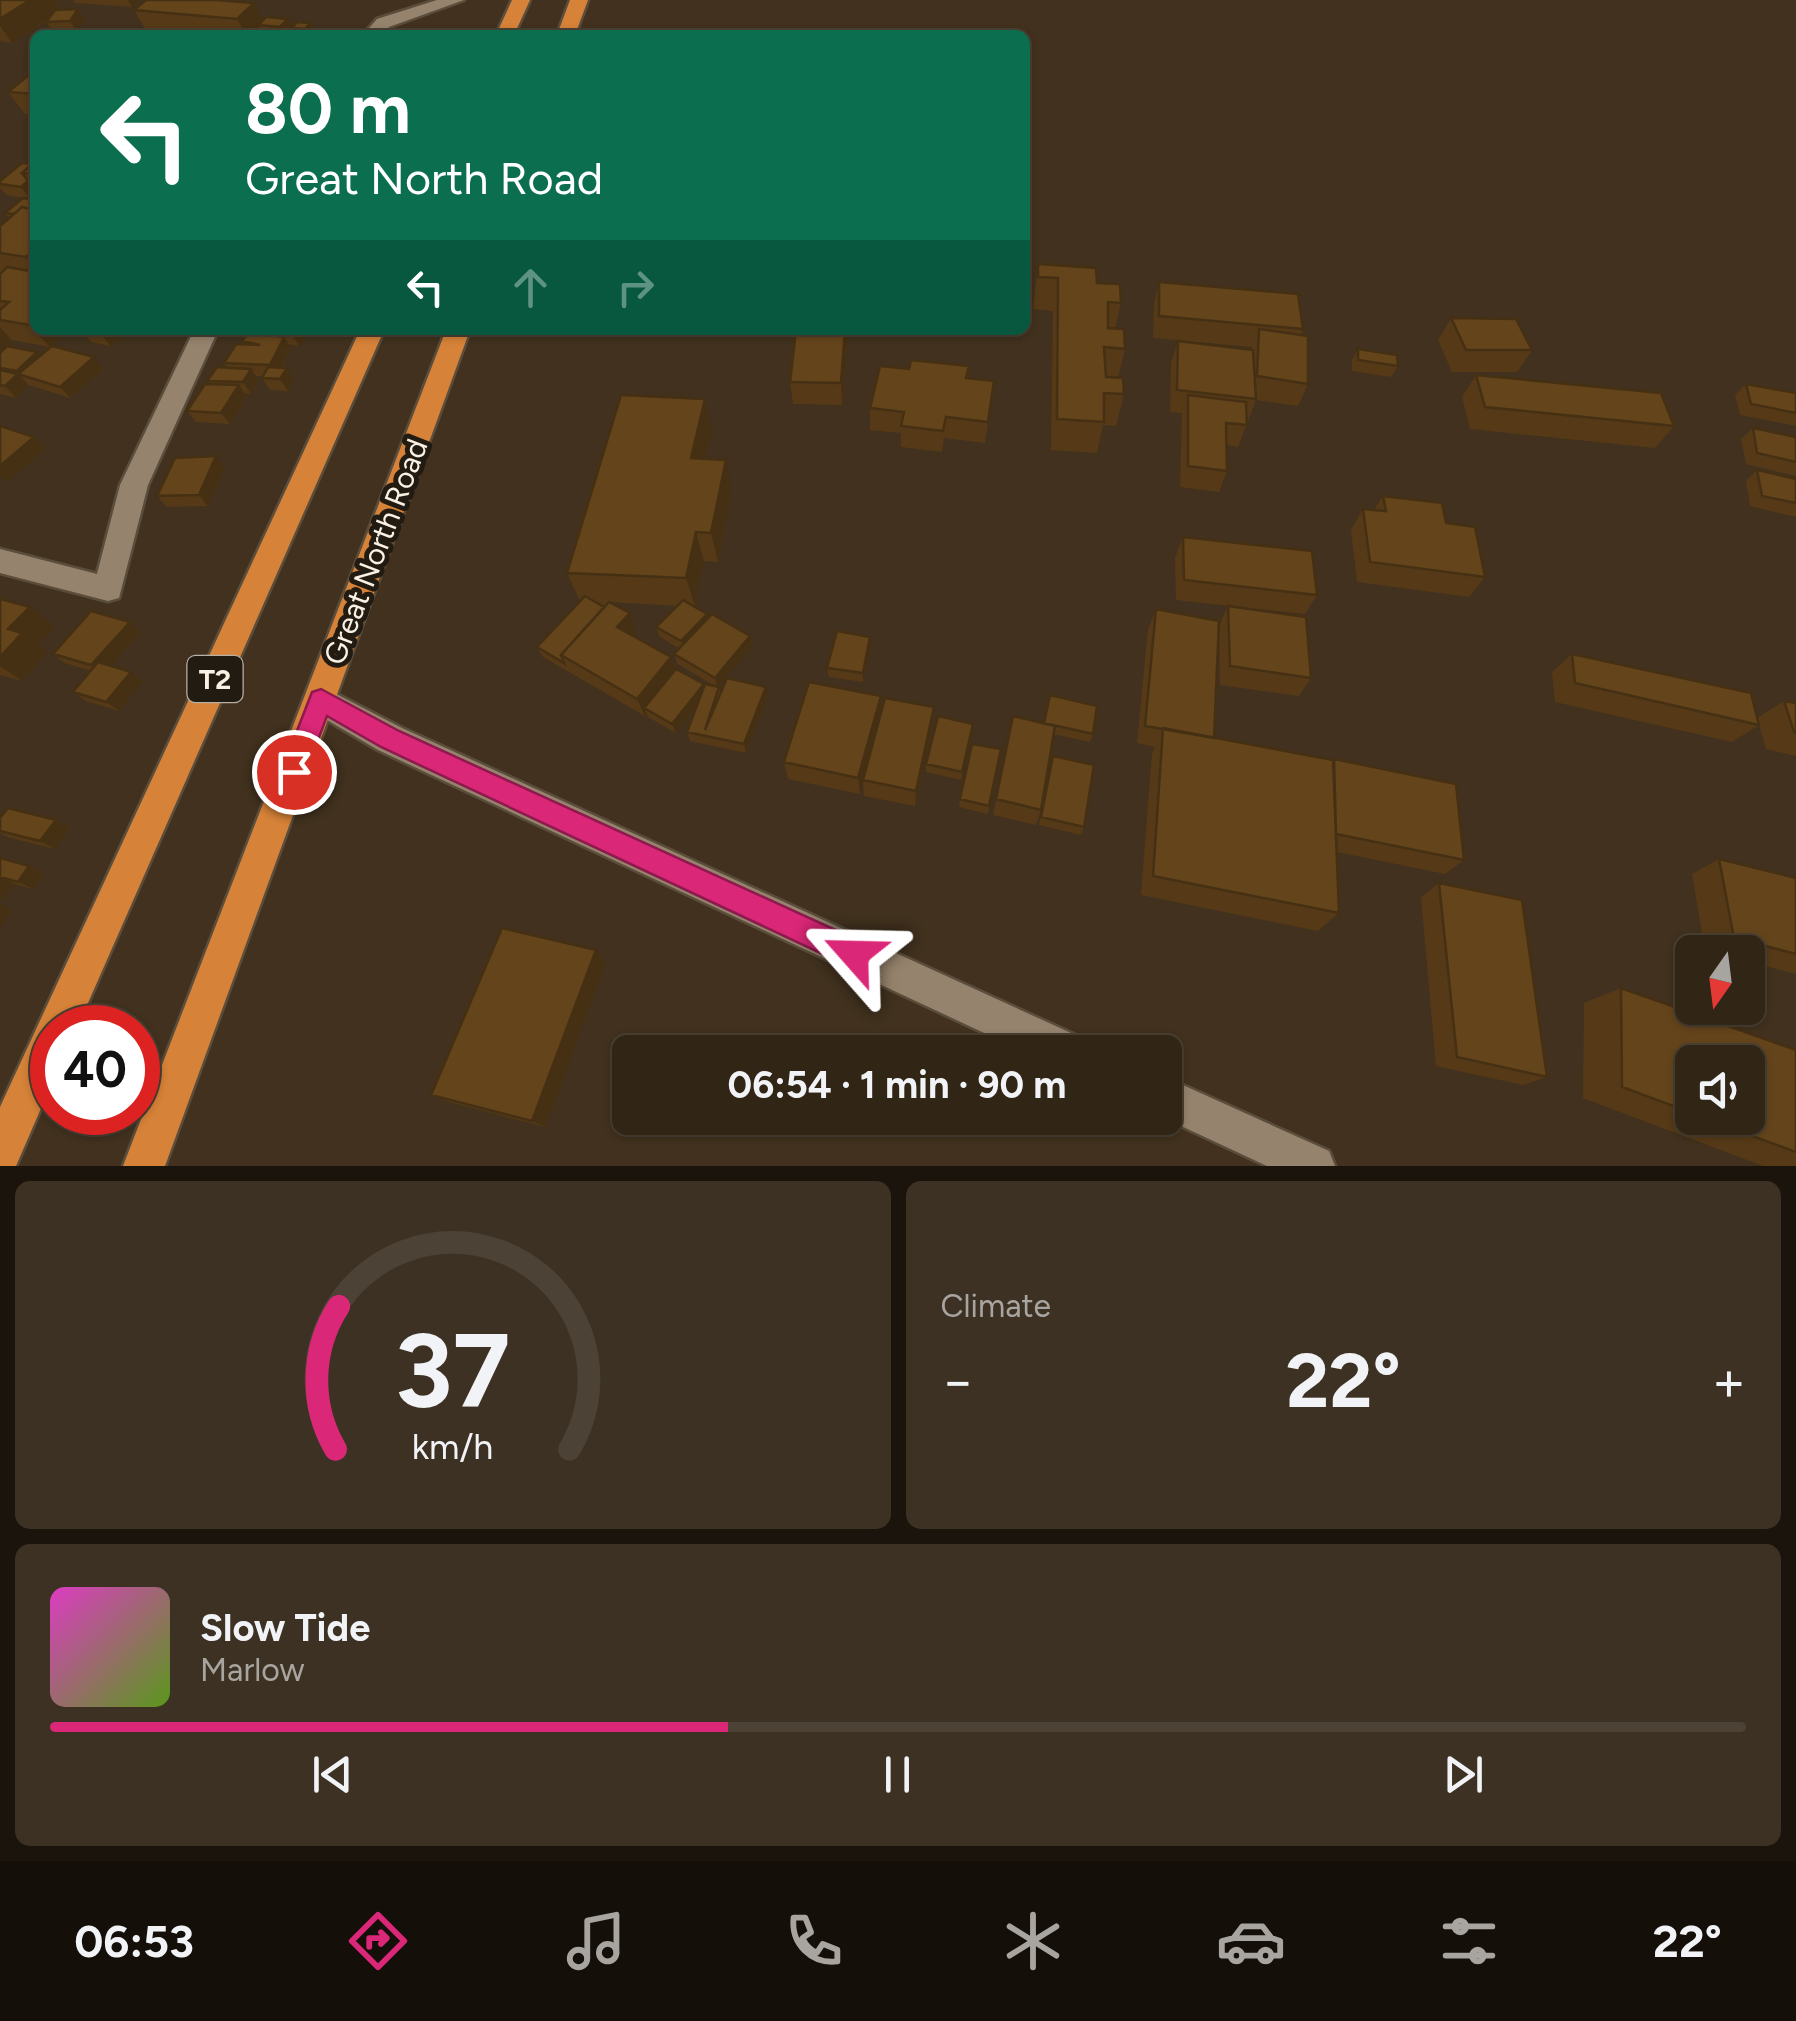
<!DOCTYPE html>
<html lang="en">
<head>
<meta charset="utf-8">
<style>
	:root { --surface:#312516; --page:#3d3123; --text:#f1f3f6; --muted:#a8a5a1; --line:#4c4235; --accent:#db2777 }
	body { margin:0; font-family:Figtree,sans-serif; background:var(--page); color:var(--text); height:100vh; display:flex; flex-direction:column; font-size:38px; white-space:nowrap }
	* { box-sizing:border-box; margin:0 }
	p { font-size:32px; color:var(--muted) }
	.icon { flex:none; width:55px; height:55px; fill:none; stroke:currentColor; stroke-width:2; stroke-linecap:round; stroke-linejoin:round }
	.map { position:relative; height:1166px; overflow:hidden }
	.drawer { display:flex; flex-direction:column; gap:15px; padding:15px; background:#1b140c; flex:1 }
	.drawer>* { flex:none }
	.top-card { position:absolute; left:30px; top:30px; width:1000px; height:305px; border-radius:15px; box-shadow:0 2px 8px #0004,0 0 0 2px var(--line); background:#0b6e4f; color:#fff; overflow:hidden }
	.needle { width:65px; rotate:194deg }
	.controls { position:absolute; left:1675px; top:935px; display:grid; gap:20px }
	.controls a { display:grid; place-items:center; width:90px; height:90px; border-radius:15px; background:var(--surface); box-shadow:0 2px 8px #0004,0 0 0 2px var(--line); font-size:50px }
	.speed { position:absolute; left:30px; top:1005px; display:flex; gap:20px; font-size:50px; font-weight:700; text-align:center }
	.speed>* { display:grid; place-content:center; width:130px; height:130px; border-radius:50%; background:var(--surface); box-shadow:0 2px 8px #0004,0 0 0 2px var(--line); line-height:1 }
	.speed .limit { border:15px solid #d22; background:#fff; color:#111 }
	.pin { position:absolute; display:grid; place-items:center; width:85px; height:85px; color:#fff; margin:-42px; border:5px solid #fff; border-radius:50%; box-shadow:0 2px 10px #0007 }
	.me { position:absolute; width:110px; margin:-55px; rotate:295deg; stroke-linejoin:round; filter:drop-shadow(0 0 8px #0008) }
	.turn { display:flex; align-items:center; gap:35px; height:210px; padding:0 50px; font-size:45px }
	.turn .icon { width:130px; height:130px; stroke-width:2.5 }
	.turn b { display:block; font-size:70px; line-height:85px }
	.lanes { display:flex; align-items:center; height:95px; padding:0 50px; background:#0003; justify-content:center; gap:50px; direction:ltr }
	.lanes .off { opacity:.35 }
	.big { font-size:75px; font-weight:700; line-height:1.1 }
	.drawer .card { flex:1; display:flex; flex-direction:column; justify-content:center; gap:15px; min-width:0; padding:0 35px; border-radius:15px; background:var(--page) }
	.drawer .dial { align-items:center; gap:0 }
	.dial svg { height:260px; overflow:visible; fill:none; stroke:var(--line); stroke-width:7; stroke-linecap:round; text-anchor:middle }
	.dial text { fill:var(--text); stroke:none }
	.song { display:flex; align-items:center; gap:30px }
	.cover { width:120px; height:120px; border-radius:15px; background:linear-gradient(135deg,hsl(310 70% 55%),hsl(90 70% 35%)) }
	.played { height:10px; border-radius:5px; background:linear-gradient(90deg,var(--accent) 40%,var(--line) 40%) }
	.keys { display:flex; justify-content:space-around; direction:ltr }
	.heat { display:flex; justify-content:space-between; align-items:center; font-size:55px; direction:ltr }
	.drawer .tiles { flex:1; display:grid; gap:15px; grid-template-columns:1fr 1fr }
	.card:last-child { grid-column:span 2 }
	.trip { position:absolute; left:612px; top:1035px; width:570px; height:100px; border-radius:15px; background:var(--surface); box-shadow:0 2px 8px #0004,0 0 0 2px var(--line); font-weight:700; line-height:100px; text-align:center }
	.menu { display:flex; height:160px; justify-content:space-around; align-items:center; background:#140f09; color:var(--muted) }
	.menu .icon { width:70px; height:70px }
	.menu .selected { color:var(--accent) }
	.menu b { font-size:45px; color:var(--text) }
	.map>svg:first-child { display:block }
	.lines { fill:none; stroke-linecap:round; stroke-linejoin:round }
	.minor-casing { stroke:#5a4d3b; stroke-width:5 }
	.tertiary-casing { stroke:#5a4d3b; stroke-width:5 }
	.trunk-casing { stroke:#5a4d3b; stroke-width:5 }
	.minor { fill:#96836d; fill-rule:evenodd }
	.tertiary { fill:#96836d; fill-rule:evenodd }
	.trunk { fill:#d68238; fill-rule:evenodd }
	.wall { fill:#563a17; fill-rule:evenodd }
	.shaded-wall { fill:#463013 }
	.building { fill:#64441b; stroke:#463013; stroke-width:2.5 }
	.route { fill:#db2777; stroke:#8e194d; stroke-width:2.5 }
	.labels { text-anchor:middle; stroke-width:10; stroke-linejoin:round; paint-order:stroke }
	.shield { fill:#221b12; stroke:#b9b0a5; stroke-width:2.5 }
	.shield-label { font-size:28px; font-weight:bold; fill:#faf0e4 }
	.street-label { font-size:30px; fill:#faf0e4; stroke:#221b12 }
</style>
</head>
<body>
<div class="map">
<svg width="1796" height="1166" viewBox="0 0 1796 1166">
	<rect width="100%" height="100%" fill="#41311e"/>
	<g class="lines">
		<g class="minor-casing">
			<path id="minor" d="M437 0H464L389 27 382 35H363L377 19Z
				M194 330H218L148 485 119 598 108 601 0 573V549L97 574 120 485Z"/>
		</g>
		<g class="tertiary-casing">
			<path id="tertiary" d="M321 686 402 728 1082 1038 1088 1052H1025L378 750 310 710 305 700 310 690Z
				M1165 1077 1329 1151 1335 1166H1267L1164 1118Z"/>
		</g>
		<g class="trunk-casing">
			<path id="trunk" d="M512 0H530L514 35H496Z
				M570 0H588L575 35H557Z
				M360 330H384L77 1028H52V1083L16 1166H0V1107Z
				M446 330H470L165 1166H123Z"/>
		</g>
		<use href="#minor" class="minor"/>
		<use href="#tertiary" class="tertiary"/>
		<use href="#trunk" class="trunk"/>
	</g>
	<path class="wall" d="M0 0H55L61 10 78 9 85 20 77 32 54 33 46 22 49 19 12 43 0 41Z
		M73 0H140L132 7 75 3Z
		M146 0H233L263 20 292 27 310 23 316 34 263 35 260 30 255 35H183L147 32 134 10Z
		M35 70V115L25 114 8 92Z
		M35 161V195L30 199 6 195 0 188V181Z
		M35 200V330L50 347 12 340 10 338 8 340 16 348 37 352 41 356 103 369 70 398 29 385 16 398 0 394V226L9 218 5 213Z
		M1038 264 1097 283 1121 303 1115 328 1125 349 1118 378 1124 394 1116 426 1103 425 1097 453 1051 450 1053 311 1033 309Z
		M1159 282 1303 329 1301 335 1308 384 1298 406 1256 400 1238 447 1226 445 1227 471 1219 492 1180 487 1182 413 1170 412 1171 363 1178 341 1251 350 1252 347 1153 338 1154 304Z
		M1451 318 1532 350 1517 372H1452L1438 340Z
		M82 330H123L125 333 110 346 91 342Z
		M252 330H303L307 337 299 346 289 344 291 348 282 368 294 379 288 391 270 390 262 378 263 376H255L259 380 251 394 245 393 247 397 230 424 196 422 187 411 210 384 207 381 227 368 224 363 244 345 242 341 255 333Z
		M796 330H848L842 405 793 404 790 382Z
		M1358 349 1398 366 1391 377 1352 371V360Z
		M969 366 968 378 994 381 985 443 944 438 942 452 901 447V433L870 430V408L909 369Z
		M1476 375 1674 426 1655 448 1470 429 1462 397Z
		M1746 384 1796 393V426L1740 415 1735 395Z
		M1753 428 1796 437V476L1746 464 1741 439Z
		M712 430 705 459 732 490 718 562 704 561 695 606 707 614 708 618 750 636 753 646 718 686 721 692 768 696 746 753 690 741 687 732 696 708 676 733 648 717 647 714 645 716 543 657 537 647 580 601 567 573ZM610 602 678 606 656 627 660 637 680 649 674 654 678 664 715 686 704 684 676 670 671 657 634 636 637 632 630 613Z
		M225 467 208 506 167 507 157 496Z
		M1757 470 1796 479V517L1750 506 1746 481Z
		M1383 496 1446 523 1485 577 1469 597 1357 582 1351 530 1363 509 1374 510Z
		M1183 537 1317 595 1305 614 1176 600 1175 558Z
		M0 599 30 607 55 626 38 644 48 652 22 681 0 675Z
		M1228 606 1311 678 1299 696 1220 685 1219 626Z
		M1156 609 1214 738 1464 860 1445 874 1337 852 1339 913 1318 931 1141 895 1152 753 1155 747 1137 743 1148 629Z
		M141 632 111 666 143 681 119 711 86 701 73 692 91 671 65 663 53 654Z
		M870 637 871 647 863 682 829 677 827 668Z
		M1572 654 1759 725 1732 742 1555 702 1552 672Z
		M881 696V711L932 725 915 806 864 796 863 780 860 794 788 779 784 762Z
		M1784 701 1796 703V756L1766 749 1757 718Z
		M1013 716 1093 734 1090 742 1053 734 1041 810 1036 825 993 815Z
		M973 724 961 780 926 772V764Z
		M1001 749 988 814 959 807 960 799Z
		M1053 756 1084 827 1081 835 1039 825Z
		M0 818 56 820 70 828 55 849 7 837 0 833Z
		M0 858 29 866 44 873 33 889 15 884 4 898 0 897Z
		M1719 859 1796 878V974L1748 961V952H1715L1705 950 1692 874Z
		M1439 883 1547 1077 1523 1085 1436 1066 1421 897Z
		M606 962 546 1127 449 1102 431 1095Z
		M1621 988 1796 1050V1166H1763L1583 1098 1584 1003ZM1692 1062 1748 1118H1692Z"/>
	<path class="shaded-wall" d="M30 0H55L61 10 12 43 0 26V19Z
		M128 0H140L132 7Z
		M254 3 265 25H258L260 30 255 35H246L237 19Z
		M78 9 85 20 77 32 70 21Z
		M288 19 293 31 289 35H284L280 27Z
		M310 23 316 34 315 35H308L305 29Z
		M28 181 35 190V195L30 199 21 187Z
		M35 250V268L26 257Z
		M35 320V330H69L50 347 30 325Z
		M0 327 10 338 8 340 21 354 0 368Z
		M106 330H123L125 333 110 346 101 334Z
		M296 330H303L307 337 299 346 292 335Z
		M845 330H848L842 405 841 383Z
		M284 337 291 348 277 376 270 365Z
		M37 352 48 364 22 376 17 371Z
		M94 357 103 369 70 398 60 387Z
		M287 368 294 379 288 391 280 379Z
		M251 369 259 380 251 394 243 382Z
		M18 374 29 385 16 398 5 386Z
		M239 385 247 397 230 424 221 413Z
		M705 399 712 430 699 489 691 458Z
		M34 437 46 448 7 482 0 476V466Z
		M216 456 225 467 208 506 199 495Z
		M726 460 732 490 718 562 711 533Z
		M696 532 704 561 695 606 686 578Z
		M30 607 55 626 38 644 48 652 22 681 0 666V657L8 629Z
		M630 613 637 632 625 646 617 627Z
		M707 614 709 624 684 651 681 641Z
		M130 622 141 632 104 674 91 665Z
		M750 636 753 646 717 687 715 678Z
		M870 637 871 647 863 682V673Z
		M671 657 678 675 644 708 647 714 645 716 637 699Z
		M131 672 143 681 119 711 106 702Z
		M704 684 707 694 676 733 672 724Z
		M766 687 768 696 746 753 744 744Z
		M881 696V714L860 794 858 778Z
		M934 707 932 725 915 806 916 791Z
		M56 820 70 828 55 849 40 841Z
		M29 866 44 873 33 889 18 882Z
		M0 877 15 884 4 898 0 896Z
		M0 904 13 910 0 928Z
		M596 950 606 962 546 1127 532 1121Z"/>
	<path class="building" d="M0 0H30L0 19Z
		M146 0H216L254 3 237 19 134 10Z
		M78 9 70 21 46 22 55 10Z
		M266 17 288 19 280 27 258 25Z
		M297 22 310 23 305 29 292 28Z
		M276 31 300 32 297 35H272Z
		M35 70V94L8 92Z
		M35 161V174L22 173Z
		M22 163 32 164 22 173 28 181 21 187 0 184V181Z
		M23 198 35 200V210L22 207 14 214 5 213Z
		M22 207 35 210V250L26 257 0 253V226Z
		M1038 264 1096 268 1097 283 1120 284 1121 303 1108 302V328L1124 329 1125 349 1104 347 1106 377 1123 378 1124 394 1104 393V422L1057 419 1058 278 1038 277Z
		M7 267 35 272V320L30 325 0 320V310L9 302 0 301V274Z
		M1159 282 1298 294 1303 329 1159 316Z
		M1451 318 1516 319 1532 350H1466Z
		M1259 329 1308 336V384L1257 376Z
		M82 330H106L101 334Z
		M265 330H296L292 335Z
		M796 330H845L841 383 790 382Z
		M249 333 284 337 270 365 224 363 236 344 260 345 242 341Z
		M1178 341 1253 350 1256 399 1177 390Z
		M7 346 37 352 17 371 0 368V353Z
		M52 346 94 357 60 387 18 374Z
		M1358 349 1397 355 1398 366 1358 360Z
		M911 360 969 366 966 378 994 381 988 422 946 417 943 431 901 426 904 412 870 408 880 366 909 369Z
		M217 367 251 369 243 382 207 381Z
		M268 367 287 368 280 379 262 378Z
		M0 370 18 374 5 386 0 385Z
		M1476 375 1661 393 1674 426 1485 407Z
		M205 384 239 385 221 413 187 411Z
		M1746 384 1796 393V413L1751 404Z
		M621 395 705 399 691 458 726 460 711 533 696 532 686 578 567 573Z
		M1188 395 1246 402 1247 425 1226 423 1227 471 1188 466Z
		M0 426 34 437 0 466Z
		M1753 428 1796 437V462L1757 453Z
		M216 456 199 495 157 496 175 458Z
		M1757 470 1796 479V503L1762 496Z
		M1383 496 1442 503 1446 523 1475 527 1485 577 1370 562 1363 509 1386 511Z
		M1183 537 1312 551 1317 595 1184 580Z
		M585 596 604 607 561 655 564 663 537 647Z
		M0 599 30 607 8 629 22 633 0 657Z
		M683 600 707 614 681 641 656 627Z
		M609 602 630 613 617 627 671 657 637 699 561 655Z
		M1228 606 1306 617 1311 678 1230 666Z
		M1156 609 1219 621 1214 738 1145 726Z
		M91 611 130 622 91 665 53 654Z
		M712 614 750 636 715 678 674 654Z
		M837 631 870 637 863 673 827 668Z
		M1572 654 1751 693 1759 725 1575 683Z
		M98 662 131 672 106 702 73 692Z
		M676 669 704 684 672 724 644 708Z
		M727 678 766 687 744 744 687 732 705 684 719 687 705 730Z
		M809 682 881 696 858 778 784 762Z
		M1050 695 1097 706 1093 734 1044 723Z
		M885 698 934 707 916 791 863 780Z
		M1784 701 1796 703V733L1794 732Z
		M938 716 973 724 962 772 926 764Z
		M1013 716 1055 726 1041 810 996 799Z
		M1163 728 1333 760 1339 913 1153 876Z
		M972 744 1001 749 989 806 960 799Z
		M1053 756 1094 765 1084 827 1041 817Z
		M1334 759 1456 784 1464 860 1336 834Z
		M8 808 56 820 40 841 0 831V818Z
		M0 858 29 866 18 882 0 877Z
		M1719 859 1796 878V954L1734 938Z
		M1439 883 1522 900 1547 1077 1457 1057Z
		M502 928 596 950 532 1121 431 1095Z
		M1621 988 1796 1050V1152L1703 1118H1748V1062H1692V1113L1622 1087Z"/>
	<path class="route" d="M321 689 399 731 864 943 868 954 864 964 854 968 844 964 381 747 327 716 303 780H284L281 772 312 692Z"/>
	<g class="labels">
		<rect class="shield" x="187.5" y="656" width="55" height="46" rx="8"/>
		<g class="shield-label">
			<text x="215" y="689">T2</text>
		</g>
		<g class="street-label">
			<text transform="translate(376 552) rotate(-69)" y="10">Great North Road</text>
		</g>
	</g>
</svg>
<div class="controls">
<a><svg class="needle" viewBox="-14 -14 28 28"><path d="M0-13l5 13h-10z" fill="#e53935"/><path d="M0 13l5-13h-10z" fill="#a8a5a1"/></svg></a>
<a><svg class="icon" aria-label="sound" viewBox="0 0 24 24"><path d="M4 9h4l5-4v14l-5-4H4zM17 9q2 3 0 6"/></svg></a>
</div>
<div class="speed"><div class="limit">40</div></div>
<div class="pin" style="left:294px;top:772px;background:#d93025"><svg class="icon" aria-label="arrive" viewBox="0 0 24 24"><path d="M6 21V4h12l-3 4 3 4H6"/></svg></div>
<svg class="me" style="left:854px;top:954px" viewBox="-20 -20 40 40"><path d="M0-17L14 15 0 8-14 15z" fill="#db2777" stroke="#fff" stroke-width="4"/></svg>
<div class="trip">06:54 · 1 min · 90 m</div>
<div class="top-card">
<div class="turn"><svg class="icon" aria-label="left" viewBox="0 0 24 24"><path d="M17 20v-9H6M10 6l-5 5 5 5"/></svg><div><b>80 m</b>Great North Road</div></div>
<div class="lanes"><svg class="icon" aria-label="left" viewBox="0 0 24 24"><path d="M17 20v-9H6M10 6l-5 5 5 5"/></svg><svg class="icon off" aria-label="ahead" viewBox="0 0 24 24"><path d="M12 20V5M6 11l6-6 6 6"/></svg><svg class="icon off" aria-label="right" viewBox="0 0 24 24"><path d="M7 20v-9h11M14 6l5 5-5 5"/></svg></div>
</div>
</div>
<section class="drawer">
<div class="tiles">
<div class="card dial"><svg viewBox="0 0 100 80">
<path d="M14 69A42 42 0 1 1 86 69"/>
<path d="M14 69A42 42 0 0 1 15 25" stroke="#db2777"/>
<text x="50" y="56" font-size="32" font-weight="700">37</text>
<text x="50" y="72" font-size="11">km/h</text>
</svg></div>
<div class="card"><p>Climate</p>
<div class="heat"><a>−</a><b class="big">22°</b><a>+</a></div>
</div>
<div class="card">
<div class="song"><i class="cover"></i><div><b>Slow Tide</b><p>Marlow</p></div></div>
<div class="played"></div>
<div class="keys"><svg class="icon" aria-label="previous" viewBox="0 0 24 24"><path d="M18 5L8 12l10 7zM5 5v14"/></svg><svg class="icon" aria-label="pause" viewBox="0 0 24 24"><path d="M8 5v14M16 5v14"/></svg><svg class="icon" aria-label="next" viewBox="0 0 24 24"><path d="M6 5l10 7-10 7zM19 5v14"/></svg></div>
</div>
</div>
</section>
<nav class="menu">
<b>06:53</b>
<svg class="icon selected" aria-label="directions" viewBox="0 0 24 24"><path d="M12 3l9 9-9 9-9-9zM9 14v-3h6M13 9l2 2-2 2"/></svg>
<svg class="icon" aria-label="music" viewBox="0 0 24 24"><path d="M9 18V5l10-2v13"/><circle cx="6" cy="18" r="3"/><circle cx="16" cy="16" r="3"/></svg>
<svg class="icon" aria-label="phone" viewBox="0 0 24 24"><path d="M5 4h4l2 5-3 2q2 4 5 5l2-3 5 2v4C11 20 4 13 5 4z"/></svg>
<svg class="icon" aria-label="climate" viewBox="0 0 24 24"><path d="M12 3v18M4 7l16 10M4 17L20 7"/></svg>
<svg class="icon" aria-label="car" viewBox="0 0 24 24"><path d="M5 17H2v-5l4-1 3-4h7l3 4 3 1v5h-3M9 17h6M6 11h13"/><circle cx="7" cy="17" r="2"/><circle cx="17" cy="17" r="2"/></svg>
<svg class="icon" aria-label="filters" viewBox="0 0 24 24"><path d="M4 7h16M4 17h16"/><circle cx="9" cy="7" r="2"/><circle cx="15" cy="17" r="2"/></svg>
<b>22°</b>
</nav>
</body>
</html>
